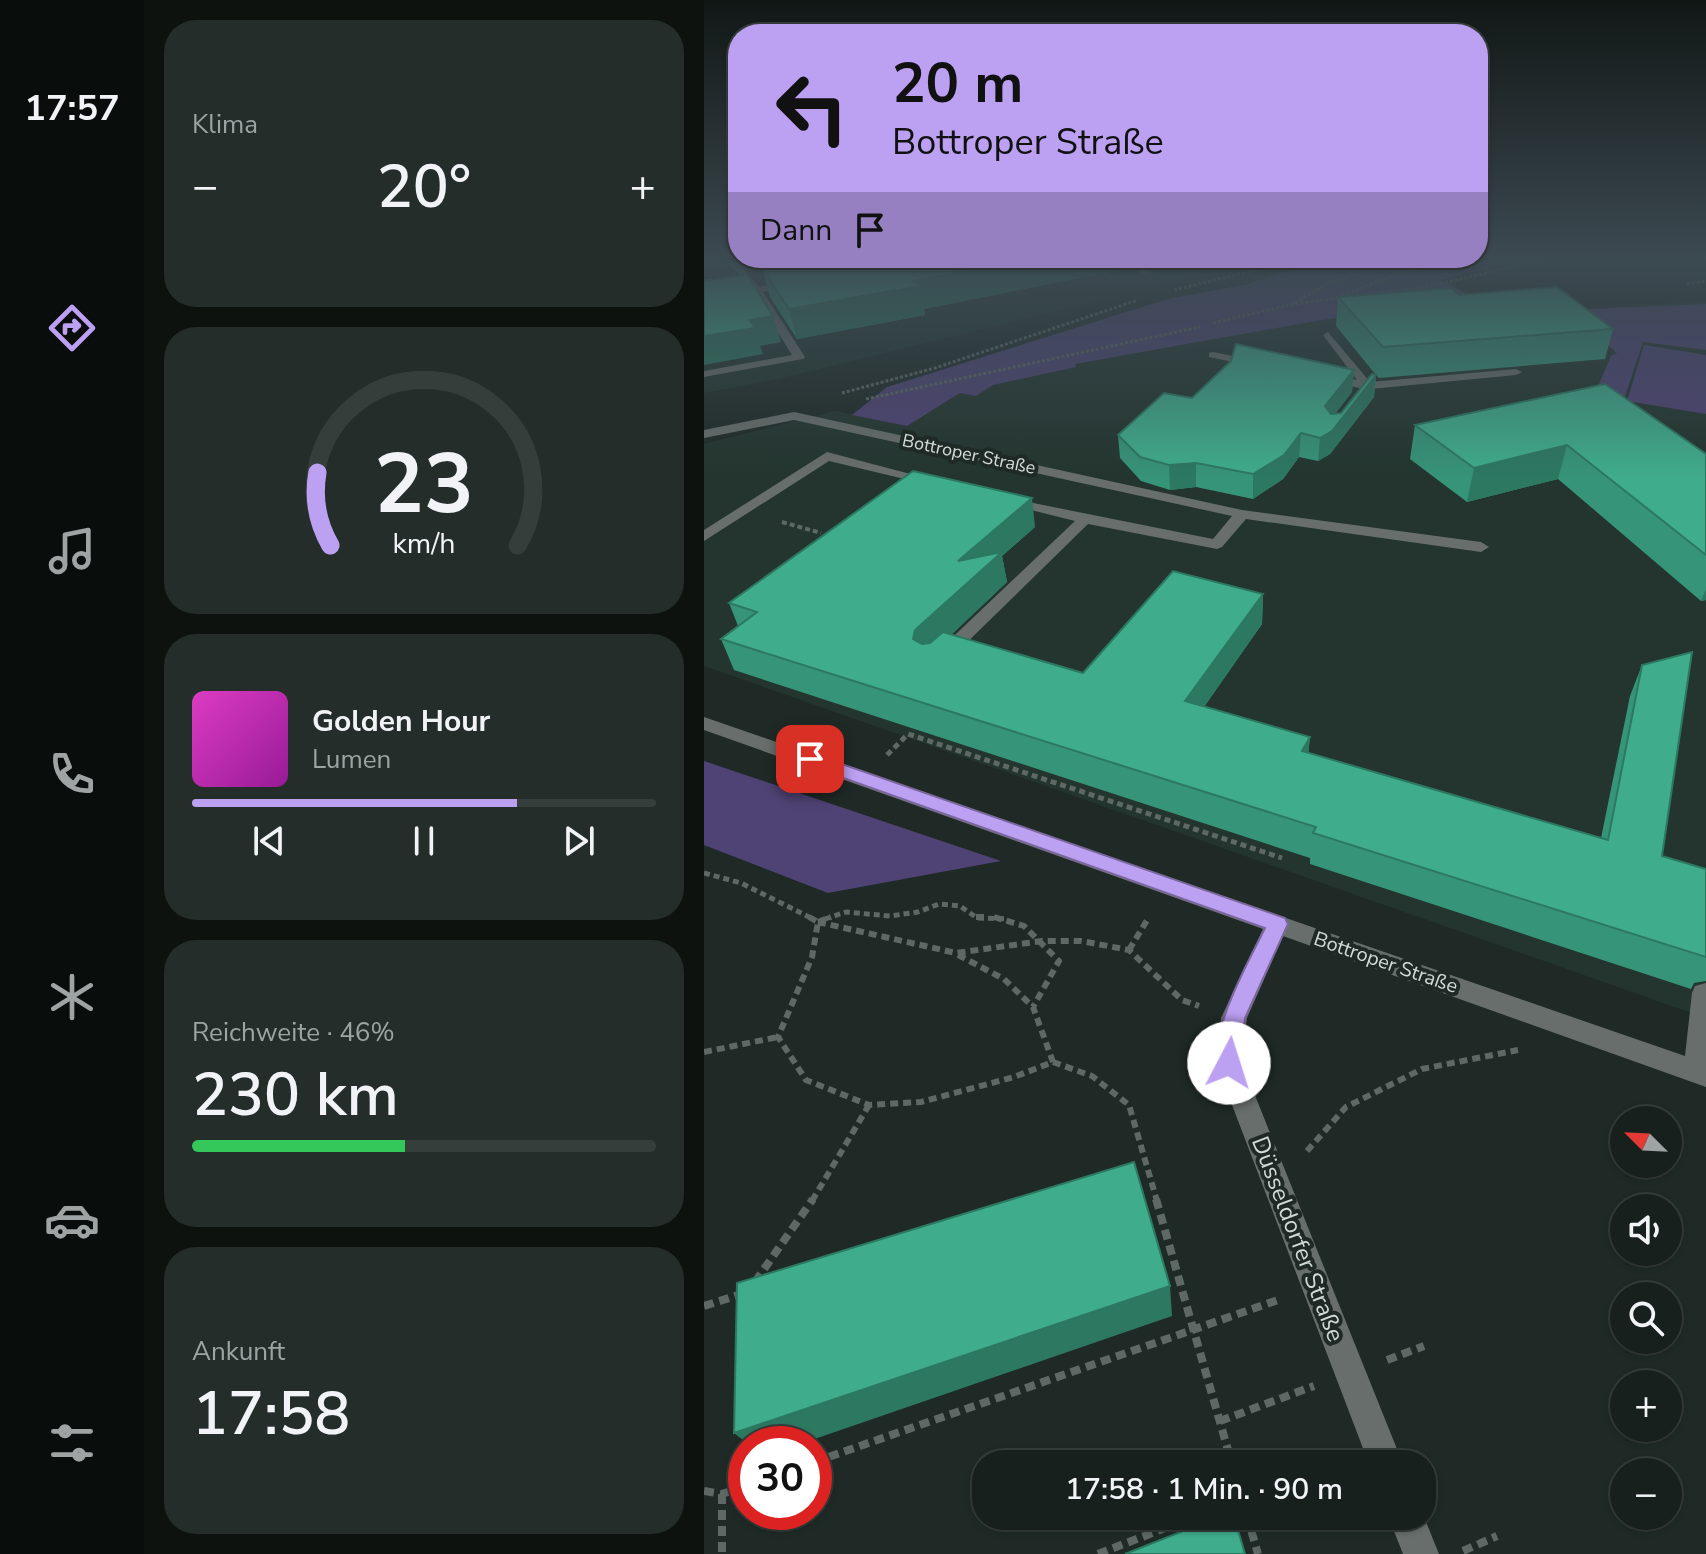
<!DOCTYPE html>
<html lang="de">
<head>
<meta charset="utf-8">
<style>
	:root { --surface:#17201c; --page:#242d29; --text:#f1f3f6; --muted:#9ea3a3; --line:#363e3b; --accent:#bca0f2 }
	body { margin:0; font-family:"Nunito Sans",sans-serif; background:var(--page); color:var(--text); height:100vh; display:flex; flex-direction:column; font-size:30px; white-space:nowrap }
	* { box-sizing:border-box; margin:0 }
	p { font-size:26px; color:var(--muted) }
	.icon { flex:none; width:44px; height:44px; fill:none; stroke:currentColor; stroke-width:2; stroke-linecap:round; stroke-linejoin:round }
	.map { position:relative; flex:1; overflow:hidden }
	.sheet { display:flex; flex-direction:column; gap:20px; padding:20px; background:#0d120f; width:560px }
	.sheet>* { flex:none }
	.guide { position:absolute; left:24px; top:24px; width:760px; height:244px; border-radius:32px; box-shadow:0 2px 6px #0004,0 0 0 2px var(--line); background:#bca0f2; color:#111; overflow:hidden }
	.needle { width:52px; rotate:294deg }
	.fabs { position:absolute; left:906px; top:1106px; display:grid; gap:16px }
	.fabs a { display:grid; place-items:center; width:72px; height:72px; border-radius:50%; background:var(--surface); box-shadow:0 2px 6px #0004,0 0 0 2px var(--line); font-size:40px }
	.speed { position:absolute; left:24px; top:1426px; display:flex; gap:16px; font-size:40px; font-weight:700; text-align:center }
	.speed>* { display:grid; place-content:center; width:104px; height:104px; border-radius:50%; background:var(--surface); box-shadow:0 2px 6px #0004,0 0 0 2px var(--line); line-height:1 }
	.speed .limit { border:12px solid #d22; background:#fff; color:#111 }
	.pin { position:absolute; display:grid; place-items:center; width:68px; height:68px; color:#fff; margin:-34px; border-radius:16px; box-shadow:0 4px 12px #0006 }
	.me { position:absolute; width:88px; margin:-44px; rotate:5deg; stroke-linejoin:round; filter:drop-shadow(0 0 6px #0008) }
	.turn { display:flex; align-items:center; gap:28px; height:168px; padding:0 32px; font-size:36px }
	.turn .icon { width:104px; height:104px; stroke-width:2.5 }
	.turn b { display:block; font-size:56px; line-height:68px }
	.then { display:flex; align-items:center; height:76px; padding:0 32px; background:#0003; gap:16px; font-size:30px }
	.big { font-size:60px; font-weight:600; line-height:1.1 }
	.sheet .card { flex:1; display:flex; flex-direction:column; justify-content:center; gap:12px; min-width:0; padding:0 28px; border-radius:32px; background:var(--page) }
	.sheet .dial { align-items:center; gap:0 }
	.dial svg { height:208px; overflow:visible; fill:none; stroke:var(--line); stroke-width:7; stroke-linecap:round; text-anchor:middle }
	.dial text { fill:var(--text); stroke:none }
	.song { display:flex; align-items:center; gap:24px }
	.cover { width:96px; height:96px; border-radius:12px; background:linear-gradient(135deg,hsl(310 70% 55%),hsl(300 70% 35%)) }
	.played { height:8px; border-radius:4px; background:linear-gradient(90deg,var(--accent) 70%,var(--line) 70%) }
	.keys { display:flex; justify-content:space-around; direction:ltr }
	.heat { display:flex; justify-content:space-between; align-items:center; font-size:44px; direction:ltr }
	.charge { height:12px; border-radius:6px; background:linear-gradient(90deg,#34c759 46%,var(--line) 0) }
	.trip { position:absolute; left:268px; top:1450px; width:464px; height:80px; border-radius:32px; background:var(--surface); box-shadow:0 2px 6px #0004,0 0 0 2px var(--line); font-weight:600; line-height:80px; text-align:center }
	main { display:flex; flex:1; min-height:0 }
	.tabs { display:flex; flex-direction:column; width:144px; justify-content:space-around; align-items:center; background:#090d0b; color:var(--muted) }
	.tabs .icon { width:56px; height:56px }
	.tabs .on { color:var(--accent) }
	.tabs b { font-size:36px; color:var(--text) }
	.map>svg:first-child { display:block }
	.built { fill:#23352e }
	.green { fill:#4f4375 }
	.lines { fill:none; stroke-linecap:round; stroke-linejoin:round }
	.path-far4 { stroke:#5e6864; stroke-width:3; stroke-dasharray:3 2; stroke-linecap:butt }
	.path-far3 { stroke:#5e6864; stroke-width:4; stroke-dasharray:5 3; stroke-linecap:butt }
	.path-far2 { stroke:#5e6864; stroke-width:5; stroke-dasharray:6 4; stroke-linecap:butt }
	.path-far1 { stroke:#5e6864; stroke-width:6; stroke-dasharray:8 5; stroke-linecap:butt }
	.path { stroke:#5e6864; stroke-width:8; stroke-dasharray:10 6; stroke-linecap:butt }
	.minor { fill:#686e6b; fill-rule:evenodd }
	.wall { fill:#369478 }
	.shaded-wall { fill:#2c7861 }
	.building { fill:#3fac8b; stroke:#2c7861; stroke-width:2 }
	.route { fill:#bca0f2; stroke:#7a689d; stroke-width:2 }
	.labels { text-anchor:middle; stroke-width:8; stroke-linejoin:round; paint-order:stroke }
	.far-street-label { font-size:18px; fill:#d3dad7; stroke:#1f2a26 }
	.street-label { font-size:20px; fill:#d3dad7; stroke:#1f2a26 }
	.near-street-label { font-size:24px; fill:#d3dad7; stroke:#1f2a26 }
</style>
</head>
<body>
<main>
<nav class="tabs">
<b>17:57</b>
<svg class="icon on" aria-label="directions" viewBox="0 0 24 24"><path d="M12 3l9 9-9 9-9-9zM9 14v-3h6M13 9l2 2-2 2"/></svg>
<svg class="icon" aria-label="music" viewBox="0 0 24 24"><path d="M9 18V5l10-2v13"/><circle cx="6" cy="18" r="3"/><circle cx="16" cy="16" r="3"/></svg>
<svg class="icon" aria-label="phone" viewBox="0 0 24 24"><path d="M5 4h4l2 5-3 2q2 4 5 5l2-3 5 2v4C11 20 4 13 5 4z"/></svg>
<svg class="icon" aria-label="climate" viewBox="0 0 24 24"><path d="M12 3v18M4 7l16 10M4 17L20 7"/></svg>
<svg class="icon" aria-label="car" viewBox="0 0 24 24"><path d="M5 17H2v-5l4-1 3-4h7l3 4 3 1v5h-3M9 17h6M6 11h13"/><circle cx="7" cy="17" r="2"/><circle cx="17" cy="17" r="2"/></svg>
<svg class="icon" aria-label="filters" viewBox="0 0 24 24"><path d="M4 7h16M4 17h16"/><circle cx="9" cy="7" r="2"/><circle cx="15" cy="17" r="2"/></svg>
</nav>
<section class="sheet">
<div class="card"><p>Klima</p>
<div class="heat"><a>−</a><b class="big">20°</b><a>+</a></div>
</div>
<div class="card dial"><svg viewBox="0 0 100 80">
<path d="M14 69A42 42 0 1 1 86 69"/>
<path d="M14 69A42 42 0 0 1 9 41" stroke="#bca0f2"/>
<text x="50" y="56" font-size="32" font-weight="700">23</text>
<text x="50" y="72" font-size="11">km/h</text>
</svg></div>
<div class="card">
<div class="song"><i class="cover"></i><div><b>Golden Hour</b><p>Lumen</p></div></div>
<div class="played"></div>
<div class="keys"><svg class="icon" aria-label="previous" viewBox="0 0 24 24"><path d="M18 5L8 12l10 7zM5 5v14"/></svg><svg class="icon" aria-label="pause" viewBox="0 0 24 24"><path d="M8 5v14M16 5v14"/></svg><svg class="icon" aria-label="next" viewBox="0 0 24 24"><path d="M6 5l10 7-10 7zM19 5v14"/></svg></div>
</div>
<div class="card"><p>Reichweite · 46%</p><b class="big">230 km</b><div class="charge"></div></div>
<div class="card"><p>Ankunft</p><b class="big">17:58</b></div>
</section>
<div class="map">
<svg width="1002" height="1554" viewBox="0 0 1002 1554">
	<rect width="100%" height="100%" fill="#1f2a26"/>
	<path class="built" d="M0 261H560L74 379 0 393Z
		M1002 301V1018L0 666V444L131 411 203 426 256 393 370 364 612 321 659 315 864 310Z"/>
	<path class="green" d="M614 261H813L736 280 772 298 612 321 371 364 372 367 289 385 272 396 256 393 203 426 148 415 183 387 464 299 544 284Z
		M1002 304V350L939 342 915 415 892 391 907 356 913 353 864 310Z
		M940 345 1002 355V414L923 401Z
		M0 761 297 861 124 893 0 845Z"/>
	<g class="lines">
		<path class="path-far4" d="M983 284 1002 281
			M470 290 589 261
			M662 295 717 288 834 261
			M638 296 684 277 751 261
			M591 303 621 285 685 261
			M509 323 590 304 641 297
			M138 393 231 368 434 300
			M162 399 496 327"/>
		<path class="path-far3" d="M78 522 117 533"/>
		<path class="path-far2" d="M183 755 204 734 578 858
			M0 873 37 883 109 919
			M121 919 142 912 186 916 214 912 235 904 256 906 273 918 304 919"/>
		<path class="path-far1" d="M105 917 114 922 108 957 74 1037 102 1080 165 1105 217 1102 310 1077 349 1062 388 1076 425 1105 453 1201
			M272 917H284
			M290 917 320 926 355 961 329 1007
			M114 922 252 953 338 941H377L425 950 478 1000 495 1006
			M114 922 127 917
			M425 950 445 917
			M254 955 300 979 329 1007 349 1062
			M0 1052 74 1037
			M603 1151 642 1107 718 1069 814 1050
			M108 1201 165 1105"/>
		<path class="path" d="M452 1199 528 1464
			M51 1282 109 1199
			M0 1306 38 1294
			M683 1360 720 1346
			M516 1421 610 1386
			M110 1462 574 1300
			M0 1491 18 1494 42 1486
			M18 1494V1554
			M543 1516 554 1554
			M759 1551 793 1536
			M394 1554 492 1516"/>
		<path class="minor" d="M23 261H33L55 287 93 280V284L59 292 101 357 99 359 0 377V371L88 355 50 294 0 305V299L47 289Z
			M419 261H431L449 273 441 275Z
			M624 332 666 382 812 369 818 372 812 375 666 389 660 393 655 388 617 378 623 375 653 380 619 335Z
			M509 352 557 362 559 364 553 367 505 357V353Z
			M90 412 538 510 777 542 785 547 777 552 542 519 518 547 513 549 384 524 245 660H233L230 656 233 652 371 521 299 503V497L509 539 528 516 90 420 0 438V430Z
			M123 452 233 481 226 485 125 461 0 541V530Z
			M0 717 981 1056 988 993 991 986 1002 983V1087L579 936 543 1018 538 1063 699 1464H665L512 1063 517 1018 559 929 0 730Z
			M718 1512 735 1554H699L684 1516H718Z"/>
	</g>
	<path class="wall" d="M58 268H425L220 309 221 315 93 339 66 297Z
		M755 295 909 329 901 359 675 378 672 375 670 397 626 454 614 461 595 457 579 479 549 499 492 487 466 490 437 481 416 458 414 435 488 398 650 370 648 392 631 414 637 413 672 375 632 326 634 297Z
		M711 425 1002 454V600L997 601 854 479 763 502 706 459Z
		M331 527 298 556 303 582 247 635 379 673 559 594 558 624 500 707 606 737 604 753 897 838 926 696 938 665 958 856 1002 869V981L990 983 987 989 606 864V858L30 670 17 639 34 626 25 603Z"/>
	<path class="shaded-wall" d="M314 261H424L425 268 220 309 221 315 93 339 85 309 210 281Z
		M69 316 77 342 56 346 59 354 0 365V336L46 320Z
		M650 370 648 392 619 429 621 406Z
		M672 375 670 397 626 454 614 461 616 438Z
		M597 433 595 457 579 479 549 499V474Z
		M863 445 854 479 763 502 770 468Z
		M492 463V487L466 490 465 465Z
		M328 498 331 527 298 556 303 582 219 661 209 639 211 630 254 561Z
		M1002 589V600L997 601Z
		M559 594 558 624 481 733V701Z
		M606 737 603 769 598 751Z
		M466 1286 468 1316 96 1444H44L30 1433Z"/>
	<path class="building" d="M96 261H314L210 281 216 286 85 309 58 268Z
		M43 274 69 316 46 320 51 328 0 336V281Z
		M853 287 909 329 679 347 634 297 747 288 755 295Z
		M532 344 650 370 621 406 627 414 637 413 668 374 672 375 628 431 616 438 597 433 580 455 549 474 492 463 465 465 436 457 414 435 460 393 488 398 527 361Z
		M901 384 1002 454V555L863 445 770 468 711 425Z
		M209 471 328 498 254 561 298 552 211 630 209 639 218 644 226 643 239 632 379 673 469 571 559 594 481 701 606 737 598 751 904 840 938 665 988 652 958 856 1002 869V957L609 833 612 827 17 639 53 612 25 603Z
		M430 1162 466 1286 30 1433 33 1283Z
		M517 1516H530L541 1554H421Z"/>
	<linearGradient id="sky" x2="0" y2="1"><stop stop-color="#111715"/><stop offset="0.54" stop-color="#3c4a52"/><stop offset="1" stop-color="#3c4a52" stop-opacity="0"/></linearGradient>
	<rect width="1002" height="479" fill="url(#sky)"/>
	<path class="route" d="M106 753 581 918 584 924 541 1018 537 1063 534 1071 525 1074 517 1071C501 1036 545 961 561 928L100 764 97 759 100 755Z"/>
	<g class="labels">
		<g class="far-street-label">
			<text transform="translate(265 454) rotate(12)" y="6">Bottroper Straße</text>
		</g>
		<g class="street-label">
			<text transform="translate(682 962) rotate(19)" y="7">Bottroper Straße</text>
		</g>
		<g class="near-street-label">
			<text transform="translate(594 1239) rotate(69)" y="8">Düsseldorfer Straße</text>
		</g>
	</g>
</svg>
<div class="fabs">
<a><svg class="needle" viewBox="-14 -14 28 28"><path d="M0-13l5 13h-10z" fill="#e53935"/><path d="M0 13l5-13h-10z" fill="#9ea3a3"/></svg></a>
<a><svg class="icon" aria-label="sound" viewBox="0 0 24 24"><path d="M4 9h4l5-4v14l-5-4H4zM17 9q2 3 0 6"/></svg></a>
<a><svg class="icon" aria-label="search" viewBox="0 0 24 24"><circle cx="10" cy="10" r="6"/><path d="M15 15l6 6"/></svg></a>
<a>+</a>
<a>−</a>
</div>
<div class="speed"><div class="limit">30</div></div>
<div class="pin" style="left:106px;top:759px;background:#d93025"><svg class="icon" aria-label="arrive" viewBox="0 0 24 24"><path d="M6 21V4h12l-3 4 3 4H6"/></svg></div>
<svg class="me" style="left:525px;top:1063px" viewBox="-20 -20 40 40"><circle r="19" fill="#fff"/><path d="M0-13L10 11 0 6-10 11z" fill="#bca0f2"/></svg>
<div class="trip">17:58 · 1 Min. · 90 m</div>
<div class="guide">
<div class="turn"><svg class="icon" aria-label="left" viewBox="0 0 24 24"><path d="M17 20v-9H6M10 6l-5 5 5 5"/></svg><div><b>20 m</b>Bottroper Straße</div></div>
<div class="then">Dann<svg class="icon" aria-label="arrive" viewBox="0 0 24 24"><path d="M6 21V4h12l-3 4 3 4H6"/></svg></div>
</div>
</div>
</main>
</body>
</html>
